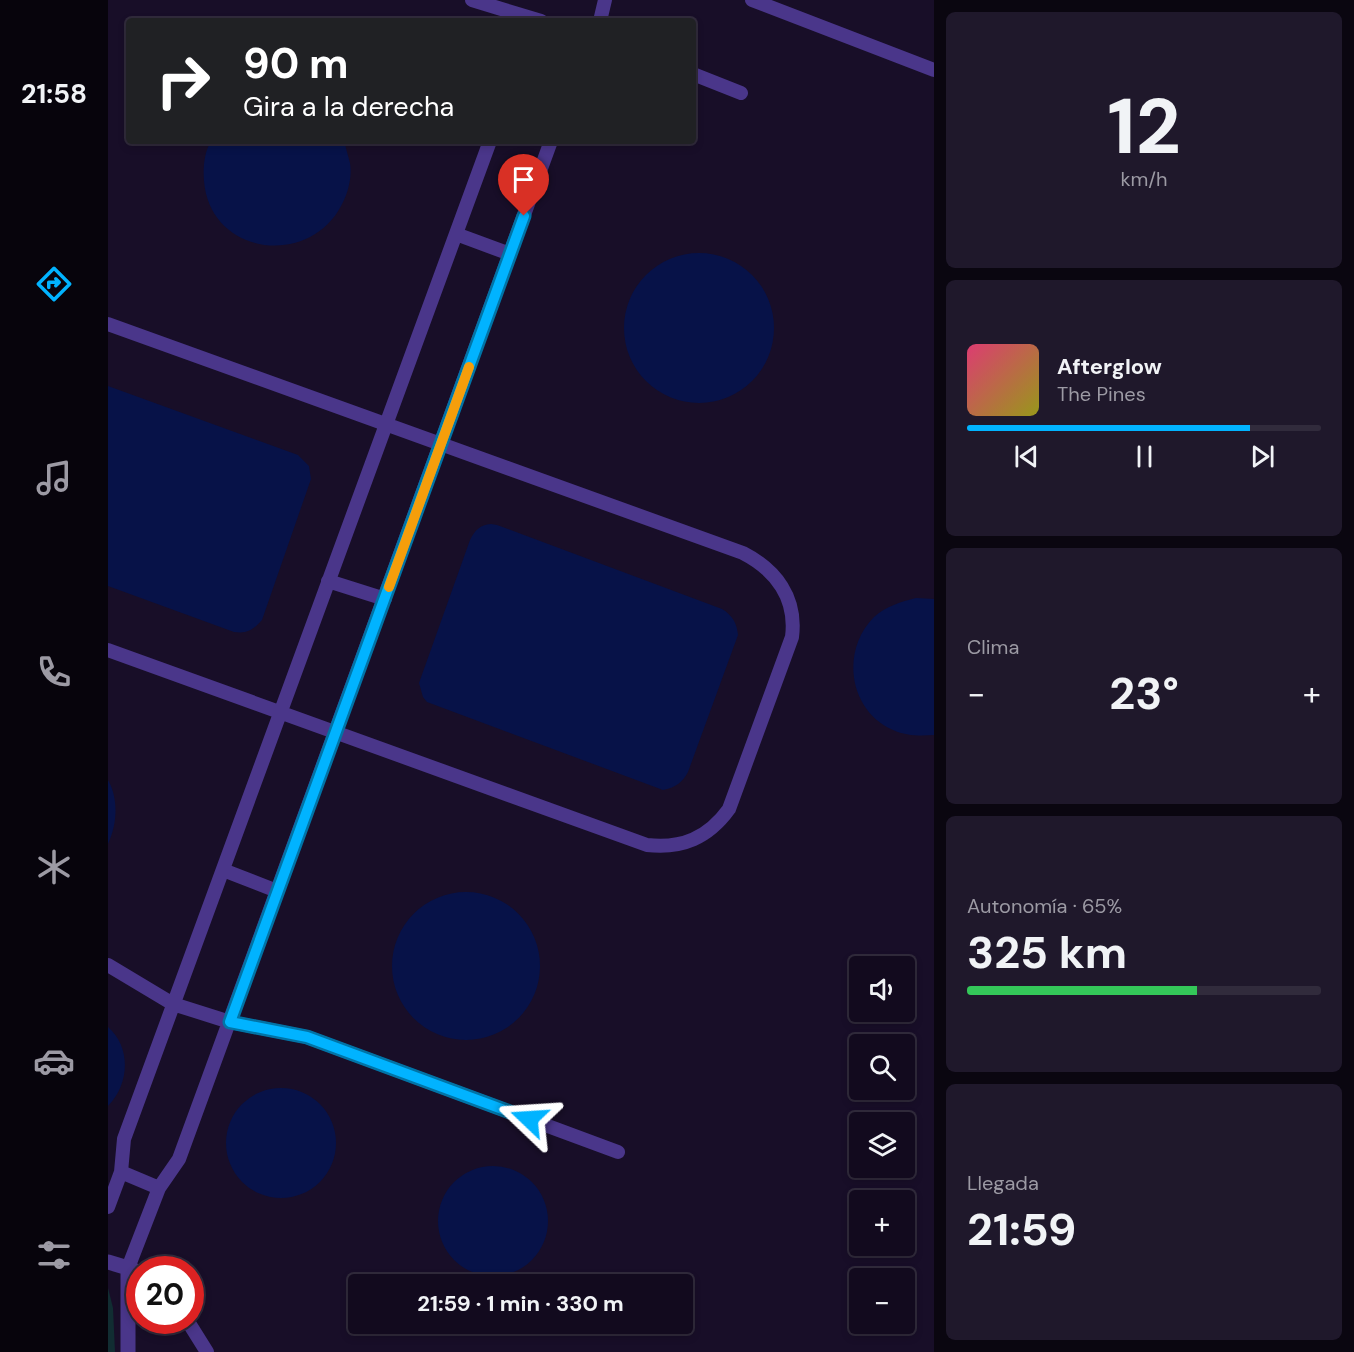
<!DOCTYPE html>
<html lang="es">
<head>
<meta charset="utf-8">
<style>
	:root { --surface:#120a1e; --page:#1f182b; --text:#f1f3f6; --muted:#9c9aa4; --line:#312b3c; --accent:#01b3ff }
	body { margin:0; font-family:"DM Sans",sans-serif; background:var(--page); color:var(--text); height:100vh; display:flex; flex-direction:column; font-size:22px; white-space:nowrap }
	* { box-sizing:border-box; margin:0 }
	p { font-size:20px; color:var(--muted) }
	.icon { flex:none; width:33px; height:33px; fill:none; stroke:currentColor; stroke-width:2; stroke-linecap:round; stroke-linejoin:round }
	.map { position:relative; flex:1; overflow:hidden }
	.sheet { display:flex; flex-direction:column; gap:12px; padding:12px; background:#0a0610; width:420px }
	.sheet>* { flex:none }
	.guide { position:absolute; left:18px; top:18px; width:570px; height:126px; border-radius:6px; box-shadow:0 3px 9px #0003,0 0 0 2px var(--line); background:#202124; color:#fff; overflow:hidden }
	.tools { position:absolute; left:741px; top:956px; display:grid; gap:12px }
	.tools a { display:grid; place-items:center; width:66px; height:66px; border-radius:6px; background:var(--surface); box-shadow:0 3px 9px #0003,0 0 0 2px var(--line); font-size:30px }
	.speed { position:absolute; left:18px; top:1256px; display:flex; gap:12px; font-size:30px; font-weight:700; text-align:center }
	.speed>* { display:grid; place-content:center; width:78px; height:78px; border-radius:50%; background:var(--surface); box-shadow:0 3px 9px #0003,0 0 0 2px var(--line); line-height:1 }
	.speed .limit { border:9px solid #d22; background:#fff; color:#111 }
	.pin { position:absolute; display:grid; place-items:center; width:51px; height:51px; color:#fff; margin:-62px -26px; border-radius:50% 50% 50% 0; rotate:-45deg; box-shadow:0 0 6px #0007 }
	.pin .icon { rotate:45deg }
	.me { position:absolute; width:66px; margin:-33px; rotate:290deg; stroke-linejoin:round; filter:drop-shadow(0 0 4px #0008) }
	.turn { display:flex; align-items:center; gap:21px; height:126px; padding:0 18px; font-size:27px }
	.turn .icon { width:78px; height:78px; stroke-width:2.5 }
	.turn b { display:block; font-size:42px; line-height:51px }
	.big { font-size:45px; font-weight:700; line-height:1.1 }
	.sheet .widget { flex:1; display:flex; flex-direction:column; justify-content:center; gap:9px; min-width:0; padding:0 21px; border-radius:9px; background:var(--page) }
	.sheet .dial { align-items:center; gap:0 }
	.dial b { font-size:78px; line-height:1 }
	.song { display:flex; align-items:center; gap:18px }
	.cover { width:72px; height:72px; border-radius:9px; background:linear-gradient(135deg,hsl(340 70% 55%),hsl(60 70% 35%)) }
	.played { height:6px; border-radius:3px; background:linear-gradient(90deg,var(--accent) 80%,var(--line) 80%) }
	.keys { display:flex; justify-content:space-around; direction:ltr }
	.heat { display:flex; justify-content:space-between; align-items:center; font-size:33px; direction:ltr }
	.charge { height:9px; border-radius:4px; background:linear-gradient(90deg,#34c759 65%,var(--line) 0) }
	.trip { position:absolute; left:240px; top:1274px; width:345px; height:60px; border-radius:6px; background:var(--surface); box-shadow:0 3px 9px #0003,0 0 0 2px var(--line); font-weight:700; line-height:60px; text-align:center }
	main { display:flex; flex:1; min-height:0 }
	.menu { display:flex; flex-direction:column; width:108px; justify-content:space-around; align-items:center; background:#07040c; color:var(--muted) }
	.menu .icon { width:42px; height:42px }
	.menu .current { color:var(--accent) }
	.menu b { font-size:27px; color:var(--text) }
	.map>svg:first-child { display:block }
	.green { fill:#112d32 }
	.water { fill:#071248 }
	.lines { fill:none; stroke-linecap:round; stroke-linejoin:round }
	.service { stroke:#4a368a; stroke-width:14 }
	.minor { stroke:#4a368a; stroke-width:15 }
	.route-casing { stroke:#0174a6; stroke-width:15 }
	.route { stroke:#01b3ff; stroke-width:10 }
	.slow { stroke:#f59e0b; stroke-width:10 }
</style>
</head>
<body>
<main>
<nav class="menu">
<b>21:58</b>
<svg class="icon current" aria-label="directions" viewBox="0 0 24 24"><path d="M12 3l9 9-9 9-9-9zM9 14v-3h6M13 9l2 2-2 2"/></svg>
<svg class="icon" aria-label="music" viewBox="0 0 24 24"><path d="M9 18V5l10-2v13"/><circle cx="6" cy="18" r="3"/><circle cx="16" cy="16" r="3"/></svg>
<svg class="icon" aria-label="phone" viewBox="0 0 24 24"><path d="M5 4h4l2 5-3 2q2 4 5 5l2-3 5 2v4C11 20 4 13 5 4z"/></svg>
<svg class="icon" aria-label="climate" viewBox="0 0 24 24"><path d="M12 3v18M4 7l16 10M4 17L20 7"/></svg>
<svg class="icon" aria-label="car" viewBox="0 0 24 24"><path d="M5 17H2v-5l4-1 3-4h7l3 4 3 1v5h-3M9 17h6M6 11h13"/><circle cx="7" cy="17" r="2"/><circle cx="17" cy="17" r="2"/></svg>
<svg class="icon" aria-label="filters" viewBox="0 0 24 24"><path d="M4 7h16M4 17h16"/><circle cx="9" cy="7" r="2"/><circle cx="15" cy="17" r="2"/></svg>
</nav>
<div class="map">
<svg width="826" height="1352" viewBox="0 0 826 1352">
	<rect width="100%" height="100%" fill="#180e28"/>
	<path class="green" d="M0 1288 5 1308 7 1352H0Z"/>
	<path class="water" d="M103 141H236C238 148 240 156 242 163 244 175 241 189 236 200 206 269 102 257 96 181 95 168 96 153 103 141Z
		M516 328a75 75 0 1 1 150 0a75 75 0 1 1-150 0Z
		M0 386 190 455 201 466 203 479 154 620C145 630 139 634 126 632L0 586Z
		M383 524 389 525 614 609C624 615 629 623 630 635L580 772C575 782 567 788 555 790L319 702 315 697 311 683 362 540C367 530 372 525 383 524Z
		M808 598 826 599V735C812 736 798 736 785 730 741 711 732 651 766 617 778 606 793 602 808 598Z
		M0 780C11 799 9 825 0 844Z
		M284 966a74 74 0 1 1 148 0a74 74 0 1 1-148 0Z
		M0 1027C24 1048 21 1085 0 1106Z
		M118 1143a55 55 0 1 1 110 0a55 55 0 1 1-110 0Z
		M330 1221a55 55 0 1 1 110 0a55 55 0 1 1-110 0Z"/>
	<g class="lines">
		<path class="service" d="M364 0 433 21
			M644 0 826 70
			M492 21 497 0
			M585 74 633 93
			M348 234 402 254
			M0 324 635 553C668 570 689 598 684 637L621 809C600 838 574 849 539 845L0 650
			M220 581 277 599
			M115 870 169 891
			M0 965 65 1004 122 1022 199 1037 510 1152
			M13 1172 51 1188
			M0 1207 13 1172 16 1139 382 141
			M32 1272 20 1268 51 1188 71 1159 443 141
			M79 1320 99 1352"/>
		<path class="minor" d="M0 1262 20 1268V1352"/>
	</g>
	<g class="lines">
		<g class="route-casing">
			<path id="route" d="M416 216 122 1022 199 1037 421 1119"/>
		</g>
		<use href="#route" class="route"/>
		<path class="slow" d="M281 587 361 367"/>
	</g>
</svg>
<div class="tools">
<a><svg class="icon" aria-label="sound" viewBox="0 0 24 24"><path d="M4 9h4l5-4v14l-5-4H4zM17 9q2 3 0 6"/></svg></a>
<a><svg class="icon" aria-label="search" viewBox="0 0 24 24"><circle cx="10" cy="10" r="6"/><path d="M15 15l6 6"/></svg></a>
<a><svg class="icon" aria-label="layers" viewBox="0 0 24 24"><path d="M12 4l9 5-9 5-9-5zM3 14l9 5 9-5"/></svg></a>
<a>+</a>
<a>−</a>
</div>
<div class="speed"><div class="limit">20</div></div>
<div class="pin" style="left:416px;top:216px;background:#d93025"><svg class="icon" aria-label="arrive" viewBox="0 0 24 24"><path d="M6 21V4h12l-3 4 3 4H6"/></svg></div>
<svg class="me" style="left:421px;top:1119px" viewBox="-20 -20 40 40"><path d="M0-17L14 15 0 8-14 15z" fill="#01b3ff" stroke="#fff" stroke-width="4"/></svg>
<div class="trip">21:59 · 1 min · 330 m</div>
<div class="guide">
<div class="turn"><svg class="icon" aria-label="right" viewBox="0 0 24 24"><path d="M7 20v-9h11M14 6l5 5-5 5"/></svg><div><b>90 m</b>Gira a la derecha</div></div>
</div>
</div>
<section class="sheet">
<div class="widget dial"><b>12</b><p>km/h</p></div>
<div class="widget">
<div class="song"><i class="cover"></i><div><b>Afterglow</b><p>The Pines</p></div></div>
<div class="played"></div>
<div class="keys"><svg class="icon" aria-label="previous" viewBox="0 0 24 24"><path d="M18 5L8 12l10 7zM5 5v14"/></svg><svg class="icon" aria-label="pause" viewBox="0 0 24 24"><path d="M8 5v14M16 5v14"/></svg><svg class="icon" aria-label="next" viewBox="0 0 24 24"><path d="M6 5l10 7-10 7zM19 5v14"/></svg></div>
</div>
<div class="widget"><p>Clima</p>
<div class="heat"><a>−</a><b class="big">23°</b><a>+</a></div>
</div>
<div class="widget"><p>Autonomía · 65%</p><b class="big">325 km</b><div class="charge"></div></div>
<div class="widget"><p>Llegada</p><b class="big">21:59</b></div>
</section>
</main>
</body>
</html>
